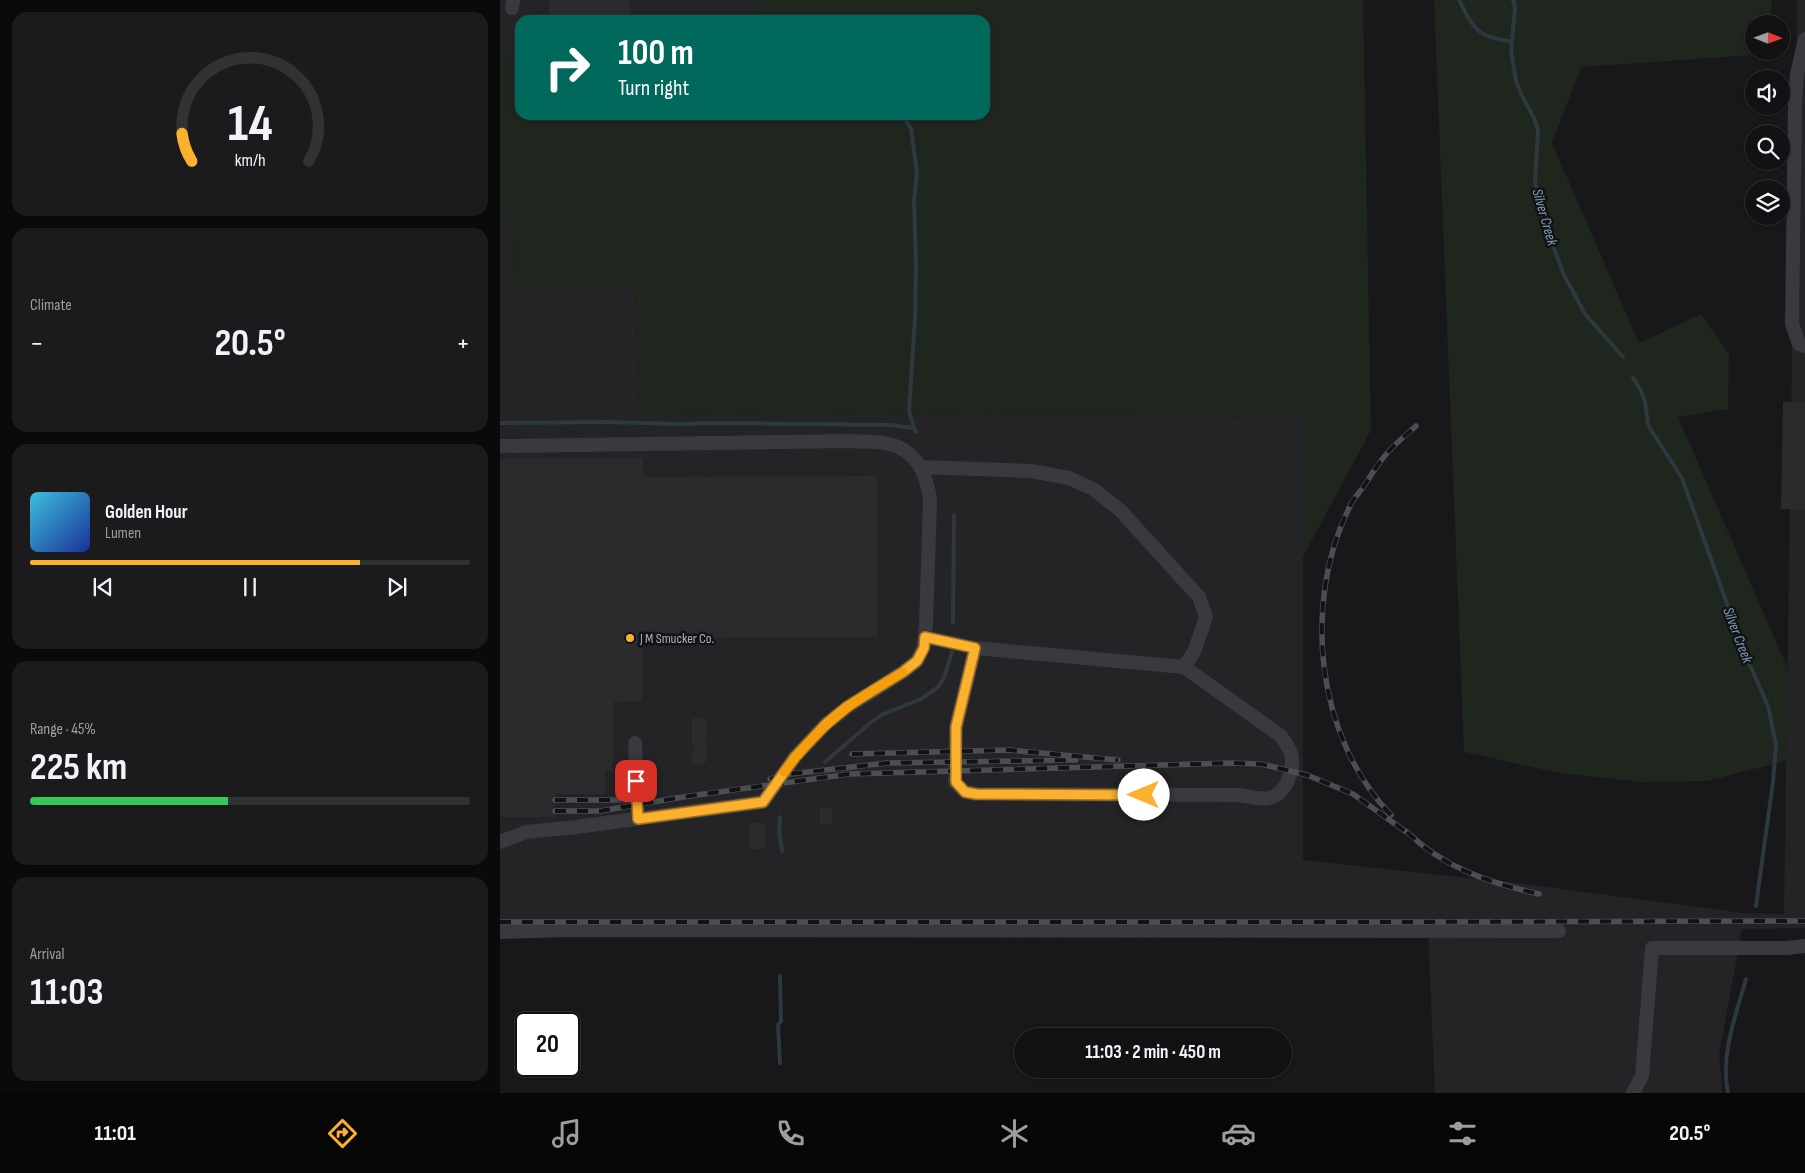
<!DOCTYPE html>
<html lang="en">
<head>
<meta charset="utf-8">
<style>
	:root { --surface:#121214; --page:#1b1b1d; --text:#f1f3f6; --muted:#9c9ea0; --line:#313234; --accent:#fbb02f }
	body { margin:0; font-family:"Sofia Sans Condensed",sans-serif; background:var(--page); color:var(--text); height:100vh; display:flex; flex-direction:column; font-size:19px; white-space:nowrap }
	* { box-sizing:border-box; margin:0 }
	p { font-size:16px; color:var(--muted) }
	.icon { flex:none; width:28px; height:28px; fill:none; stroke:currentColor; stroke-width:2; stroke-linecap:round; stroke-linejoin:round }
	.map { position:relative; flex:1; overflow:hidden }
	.sheet { display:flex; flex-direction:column; gap:12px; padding:12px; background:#0a0a0b; width:500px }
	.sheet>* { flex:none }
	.top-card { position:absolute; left:15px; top:15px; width:475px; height:105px; border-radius:15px; box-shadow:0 1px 4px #0004,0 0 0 1px var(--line); background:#00695c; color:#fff; overflow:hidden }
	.needle { width:32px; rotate:91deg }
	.buttons { position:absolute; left:1245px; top:15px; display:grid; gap:10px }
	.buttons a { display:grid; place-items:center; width:45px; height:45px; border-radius:50%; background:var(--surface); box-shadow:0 1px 4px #0004,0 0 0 1px var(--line); font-size:25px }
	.speed { position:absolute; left:15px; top:1012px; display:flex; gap:10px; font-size:25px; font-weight:700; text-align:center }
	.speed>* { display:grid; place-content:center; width:65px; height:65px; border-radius:50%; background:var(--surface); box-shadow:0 1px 4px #0004,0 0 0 1px var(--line); line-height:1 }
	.speed .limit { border:2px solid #111; border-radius:8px; background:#fff; color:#111 }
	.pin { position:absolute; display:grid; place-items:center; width:42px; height:42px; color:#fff; margin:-21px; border-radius:10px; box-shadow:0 2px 8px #0006 }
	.me { position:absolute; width:55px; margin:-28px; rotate:270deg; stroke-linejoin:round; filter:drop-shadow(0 0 4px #0008) }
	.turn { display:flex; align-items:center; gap:18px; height:105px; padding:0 20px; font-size:22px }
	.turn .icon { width:65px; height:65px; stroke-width:2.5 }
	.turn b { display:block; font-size:35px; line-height:42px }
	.big { font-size:38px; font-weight:700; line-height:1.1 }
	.sheet .card { flex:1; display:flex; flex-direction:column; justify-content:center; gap:8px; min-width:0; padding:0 18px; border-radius:15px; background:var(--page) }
	.sheet .dial { align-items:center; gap:0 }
	.dial svg { height:130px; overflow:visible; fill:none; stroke:var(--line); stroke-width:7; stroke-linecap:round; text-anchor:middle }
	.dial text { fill:var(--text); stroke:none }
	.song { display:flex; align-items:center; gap:15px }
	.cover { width:60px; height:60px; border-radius:8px; background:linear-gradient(135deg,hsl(190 70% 55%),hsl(230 70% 35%)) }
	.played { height:5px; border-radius:2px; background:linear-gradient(90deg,var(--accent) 75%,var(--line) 75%) }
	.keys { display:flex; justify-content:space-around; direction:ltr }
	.heat { display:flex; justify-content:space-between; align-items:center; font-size:28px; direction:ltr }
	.charge { height:8px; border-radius:4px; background:linear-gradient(90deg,#34c759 45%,var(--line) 0) }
	.trip { position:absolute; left:514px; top:1028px; width:278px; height:50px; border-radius:25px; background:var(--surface); box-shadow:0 1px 4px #0004,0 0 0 1px var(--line); font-weight:700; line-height:50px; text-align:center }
	.dock { display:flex; height:80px; justify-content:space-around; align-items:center; background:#070708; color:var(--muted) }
	.dock .icon { width:35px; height:35px }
	.dock .on { color:var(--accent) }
	.dock b { font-size:22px; color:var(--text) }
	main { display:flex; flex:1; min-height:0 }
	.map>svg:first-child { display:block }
	.built { fill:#242427 }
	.green { fill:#1e261e }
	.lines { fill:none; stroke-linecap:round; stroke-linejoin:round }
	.stream { stroke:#2d383f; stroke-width:4 }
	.building { fill:#2b2b2e }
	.minor { stroke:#393a3f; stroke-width:14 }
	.rail-casing { stroke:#4c4e55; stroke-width:5.5 }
	.rail { stroke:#131315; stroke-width:4; stroke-dasharray:11; stroke-linecap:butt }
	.route-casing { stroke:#a3721f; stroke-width:12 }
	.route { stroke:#fbb02f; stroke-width:9 }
	.slow { stroke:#f59e0b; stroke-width:9 }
	.poi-dot { fill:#fbb02f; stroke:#131315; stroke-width:2 }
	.labels { text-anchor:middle; stroke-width:5; stroke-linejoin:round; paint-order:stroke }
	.poi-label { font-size:14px; fill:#aaafbb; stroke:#131315; text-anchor:start }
	.water-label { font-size:15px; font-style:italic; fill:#7f9fb7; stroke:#131315 }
</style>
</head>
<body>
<main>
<section class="sheet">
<div class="card dial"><svg viewBox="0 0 100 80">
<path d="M14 69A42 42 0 1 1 86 69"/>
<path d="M14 69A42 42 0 0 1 8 52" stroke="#fbb02f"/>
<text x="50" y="56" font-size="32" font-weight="700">14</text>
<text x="50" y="72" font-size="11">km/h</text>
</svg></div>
<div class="card"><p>Climate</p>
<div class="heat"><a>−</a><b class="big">20.5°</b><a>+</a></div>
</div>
<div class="card">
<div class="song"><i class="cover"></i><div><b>Golden Hour</b><p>Lumen</p></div></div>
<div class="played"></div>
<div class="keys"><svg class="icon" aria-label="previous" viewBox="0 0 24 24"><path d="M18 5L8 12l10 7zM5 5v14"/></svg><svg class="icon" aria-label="pause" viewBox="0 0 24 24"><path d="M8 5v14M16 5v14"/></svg><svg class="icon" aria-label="next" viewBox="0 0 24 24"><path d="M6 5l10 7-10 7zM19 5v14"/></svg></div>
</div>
<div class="card"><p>Range · 45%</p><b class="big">225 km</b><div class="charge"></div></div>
<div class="card"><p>Arrival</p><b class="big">11:03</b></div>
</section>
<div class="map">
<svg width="1305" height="1093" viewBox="0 0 1305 1093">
	<rect width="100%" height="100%" fill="#18181a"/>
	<path class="built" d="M0 0H255V20H20V56H0Z
		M1297 0H1305V928L1242 929 1219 1055 1223 1093H935L928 931 0 932V210L14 226 15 284 135 285 139 413 803 417V860L1016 883 1243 913 1284 914Z"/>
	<path class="green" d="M255 0H863L871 430 803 557V417L139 413 135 285H15L14 226 0 210V56H20V115H485V20H255Z
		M934 0H1272L1270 24H1254V51H1269V54L1081 67 1052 143 1139 343 1201 314 1229 354 1228 409 1178 417 1288 669 1286 761 1207 781 1142 782 1059 773 964 752Z"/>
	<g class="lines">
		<path class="stream" d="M959 0C973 28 978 38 1011 41
			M1013 0 1015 8 1011 51 1016 81 1021 94 1034 118 1038 130 1035 182 1042 217 1064 275 1085 314 1123 357
			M403 115 411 129 417 173 414 201 416 267 415 318 409 411 414 428
			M1133 378 1141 391 1145 401 1148 425 1182 478 1245 654 1268 706 1276 745 1273 782 1256 906
			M0 423 106 422 177 424 217 423 390 425 414 428 416 432
			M453 622 454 515
			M325 762 369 724 381 715 421 699 437 688 444 678 452 652
			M280 817 279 831 282 851
			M280 976 281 1021 278 1025 280 1063
			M1228 1093C1220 1055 1236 1015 1246 979"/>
	</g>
	<path class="building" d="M49 0H130V20H49Z
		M1283 402H1305V510L1281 509Z
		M0 458H143L144 477 377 476 378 637 142 638V701L113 702V771H105V794H54L55 817H0Z
		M192 718 207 719 206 752 208 759 202 766 194 764 191 759 195 745H192Z
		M320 808H332V824H320Z
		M250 823H265V849H250Z"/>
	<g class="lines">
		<path class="minor" d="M12 8 13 0
			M1305 39 1297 74 1295 104 1292 324 1299 344 1305 346
			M0 446 350 441C363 442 377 441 389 444 416 450 427 475 430 500L426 625 423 648 417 661 403 672 348 707 326 724 295 757 263 802 76 827 26 832 0 842
			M421 467 531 471 569 478 593 489 620 510 699 597 706 617 694 652 684 667 475 648 425 637
			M475 648 456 727 455 782 465 792 476 794 738 795C747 796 760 800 769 798 786 794 795 770 791 753 789 748 784 741 781 736L684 667
			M135 743 138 819
			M0 932 69 930 1059 931
			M1133 1093 1142 1076 1152 948H1287L1305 946"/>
		<g class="rail-casing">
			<path id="rail" d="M352 754 509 750 618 760
				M270 779 290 774 387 763 576 760
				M55 800H135
				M55 811H100L183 797 349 774 732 763 761 764 807 775 853 794 912 836
				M891 815C816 737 802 604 849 508 852 500 859 493 864 486 871 475 879 462 888 452 896 443 906 435 916 426
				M907 832C944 868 990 883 1039 894
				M0 922H882L1305 921"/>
		</g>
		<use href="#rail" class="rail"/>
	</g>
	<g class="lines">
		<g class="route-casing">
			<path id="route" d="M136 781 138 819 263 802 295 757 326 724 348 706 403 672 417 661 424 648 425 637 475 648 456 727V782L465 792 476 794 644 795"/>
		</g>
		<use href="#route" class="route"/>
		<path class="slow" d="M284 772C302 748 323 726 347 708 364 694 384 684 403 672"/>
	</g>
	<circle class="poi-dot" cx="130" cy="638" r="5"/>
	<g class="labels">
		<g class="poi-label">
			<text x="140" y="643">J M Smucker Co.</text>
		</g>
		<g class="water-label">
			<text transform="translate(1045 217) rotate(74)" y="5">Silver Creek</text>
			<text transform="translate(1238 635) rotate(69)" y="5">Silver Creek</text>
		</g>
	</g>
</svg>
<div class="buttons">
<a><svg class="needle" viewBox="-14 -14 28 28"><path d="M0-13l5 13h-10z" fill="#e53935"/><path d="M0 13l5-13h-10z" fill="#9c9ea0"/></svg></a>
<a><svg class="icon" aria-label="sound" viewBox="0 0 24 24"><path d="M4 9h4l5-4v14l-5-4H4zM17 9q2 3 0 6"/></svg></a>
<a><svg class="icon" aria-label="search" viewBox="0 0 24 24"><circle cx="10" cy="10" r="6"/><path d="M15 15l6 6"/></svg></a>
<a><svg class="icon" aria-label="layers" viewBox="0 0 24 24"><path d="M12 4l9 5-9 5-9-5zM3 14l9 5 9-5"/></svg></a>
</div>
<div class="speed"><div class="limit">20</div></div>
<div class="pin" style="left:136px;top:781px;background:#d93025"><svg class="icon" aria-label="arrive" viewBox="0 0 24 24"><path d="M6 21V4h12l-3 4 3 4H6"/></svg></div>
<svg class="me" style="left:644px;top:795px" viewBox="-20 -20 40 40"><circle r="19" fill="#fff"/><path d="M0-13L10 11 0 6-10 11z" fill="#fbb02f"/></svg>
<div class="trip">11:03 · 2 min · 450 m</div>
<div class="top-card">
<div class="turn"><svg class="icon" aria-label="right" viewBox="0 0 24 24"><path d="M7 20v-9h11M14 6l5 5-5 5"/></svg><div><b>100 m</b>Turn right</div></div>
</div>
</div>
</main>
<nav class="dock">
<b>11:01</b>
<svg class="icon on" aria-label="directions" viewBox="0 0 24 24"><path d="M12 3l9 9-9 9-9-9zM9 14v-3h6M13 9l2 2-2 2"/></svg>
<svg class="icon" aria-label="music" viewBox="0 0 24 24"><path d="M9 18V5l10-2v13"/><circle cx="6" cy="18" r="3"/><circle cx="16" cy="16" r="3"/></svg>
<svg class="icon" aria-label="phone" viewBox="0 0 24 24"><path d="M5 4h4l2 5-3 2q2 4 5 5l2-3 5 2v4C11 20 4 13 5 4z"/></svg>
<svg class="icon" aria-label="climate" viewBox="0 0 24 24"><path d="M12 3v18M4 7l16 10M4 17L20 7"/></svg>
<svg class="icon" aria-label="car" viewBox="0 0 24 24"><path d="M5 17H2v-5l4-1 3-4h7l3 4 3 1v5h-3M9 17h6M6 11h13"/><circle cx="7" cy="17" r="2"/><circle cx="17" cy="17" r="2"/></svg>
<svg class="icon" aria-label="filters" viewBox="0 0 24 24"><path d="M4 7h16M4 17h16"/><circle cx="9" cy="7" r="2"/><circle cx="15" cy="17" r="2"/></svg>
<b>20.5°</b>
</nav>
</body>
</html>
